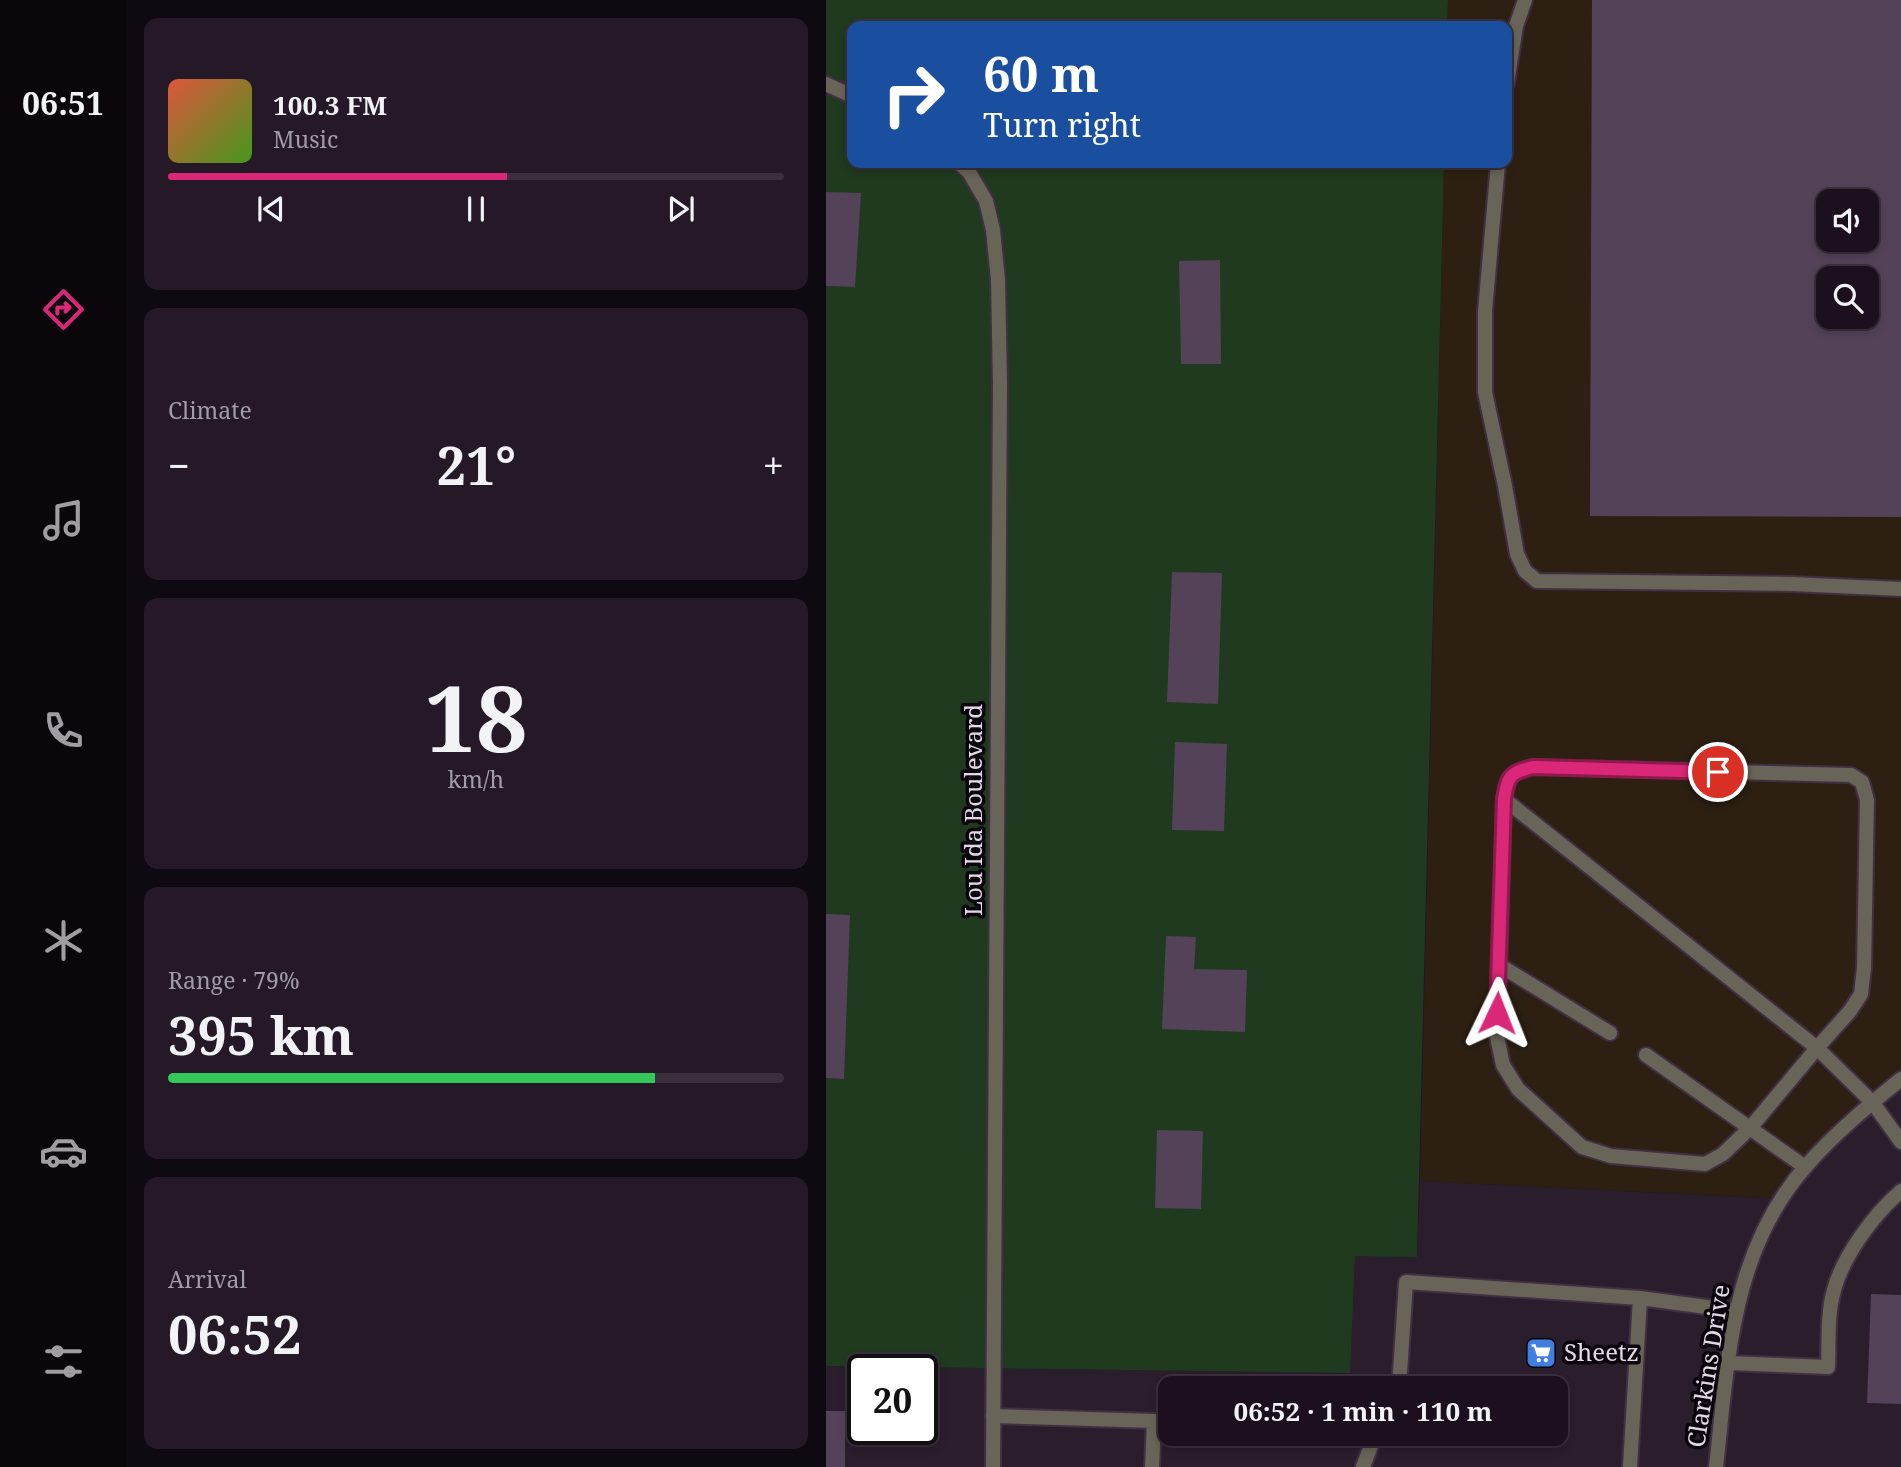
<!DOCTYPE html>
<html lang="en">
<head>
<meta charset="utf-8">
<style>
	:root { --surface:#1c101f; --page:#251928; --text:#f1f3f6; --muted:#a09da4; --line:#3a303d; --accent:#db2777 }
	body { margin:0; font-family:"Noto Serif",serif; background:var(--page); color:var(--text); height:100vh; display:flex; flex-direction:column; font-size:26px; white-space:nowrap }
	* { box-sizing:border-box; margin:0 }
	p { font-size:23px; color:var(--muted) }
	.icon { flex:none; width:38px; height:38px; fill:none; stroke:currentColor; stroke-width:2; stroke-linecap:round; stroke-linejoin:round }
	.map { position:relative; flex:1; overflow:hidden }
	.side { display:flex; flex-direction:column; gap:18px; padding:18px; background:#0f0911; width:700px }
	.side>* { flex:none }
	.top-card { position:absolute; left:21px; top:21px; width:665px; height:147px; border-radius:14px; box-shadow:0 4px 10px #0003,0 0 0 2px var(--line); background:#1a4fa0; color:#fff; overflow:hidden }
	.buttons { position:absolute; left:990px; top:189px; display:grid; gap:14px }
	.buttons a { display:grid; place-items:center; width:63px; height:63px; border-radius:14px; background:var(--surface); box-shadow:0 4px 10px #0003,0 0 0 2px var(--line); font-size:35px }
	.speed { position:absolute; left:21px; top:1354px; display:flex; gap:14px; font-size:35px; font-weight:700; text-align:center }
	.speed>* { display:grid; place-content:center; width:91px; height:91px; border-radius:50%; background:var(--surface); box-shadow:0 4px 10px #0003,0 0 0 2px var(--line); line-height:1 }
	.speed .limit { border:4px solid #111; border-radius:10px; background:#fff; color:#111 }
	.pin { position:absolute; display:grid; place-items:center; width:60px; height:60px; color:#fff; margin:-30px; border:4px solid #fff; border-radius:50%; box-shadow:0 2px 7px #0007 }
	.me { position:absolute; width:77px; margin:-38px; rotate:2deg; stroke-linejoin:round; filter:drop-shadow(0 0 5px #0008) }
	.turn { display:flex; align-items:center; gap:24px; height:147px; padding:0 21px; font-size:32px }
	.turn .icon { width:91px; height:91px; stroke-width:2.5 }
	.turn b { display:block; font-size:49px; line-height:60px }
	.big { font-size:52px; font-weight:700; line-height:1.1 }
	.side .card { flex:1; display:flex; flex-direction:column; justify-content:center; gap:10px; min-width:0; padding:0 24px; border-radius:14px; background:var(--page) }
	.side .dial { align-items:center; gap:0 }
	.dial b { font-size:91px; line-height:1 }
	.song { display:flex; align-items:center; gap:21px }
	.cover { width:84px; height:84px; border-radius:10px; background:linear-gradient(135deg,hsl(10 70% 55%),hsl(100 70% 35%)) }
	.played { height:7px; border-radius:4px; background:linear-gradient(90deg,var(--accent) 55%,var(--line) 55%) }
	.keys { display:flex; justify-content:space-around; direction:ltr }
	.heat { display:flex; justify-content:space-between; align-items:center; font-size:38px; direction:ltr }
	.charge { height:10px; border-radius:5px; background:linear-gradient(90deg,#34c759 79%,var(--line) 0) }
	.trip { position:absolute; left:332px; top:1376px; width:410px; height:70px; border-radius:14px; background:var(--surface); box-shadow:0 4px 10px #0003,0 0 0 2px var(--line); font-weight:700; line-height:70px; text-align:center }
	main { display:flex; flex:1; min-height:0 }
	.menu { display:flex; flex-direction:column; width:126px; justify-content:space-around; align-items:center; background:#0b060c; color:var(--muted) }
	.menu .icon { width:49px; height:49px }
	.menu .active { color:var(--accent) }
	.menu b { font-size:32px; color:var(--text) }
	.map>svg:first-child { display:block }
	.commercial { fill:#2a1e2c; fill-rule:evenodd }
	.industrial { fill:#2d2013; fill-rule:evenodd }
	.green { fill:#1f3a1f }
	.building { fill:#544259; fill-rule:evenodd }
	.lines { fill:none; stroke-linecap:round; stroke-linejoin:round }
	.lane-casing { stroke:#403043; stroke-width:18 }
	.street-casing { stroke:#403043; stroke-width:18 }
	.lane { stroke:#696458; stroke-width:14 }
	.street { stroke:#696458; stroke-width:14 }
	.route-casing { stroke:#8e194d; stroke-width:18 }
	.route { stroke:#db2777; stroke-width:12 }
	.labels { text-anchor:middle; stroke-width:7; stroke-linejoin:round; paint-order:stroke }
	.street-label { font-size:24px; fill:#e3d8e6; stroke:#0a040c }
	.poi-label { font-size:24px; fill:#e3d8e6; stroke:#0a040c; text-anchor:start }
</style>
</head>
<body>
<main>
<nav class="menu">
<b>06:51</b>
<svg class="icon active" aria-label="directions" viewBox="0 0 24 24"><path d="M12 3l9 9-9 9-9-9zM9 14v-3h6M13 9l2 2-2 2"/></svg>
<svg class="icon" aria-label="music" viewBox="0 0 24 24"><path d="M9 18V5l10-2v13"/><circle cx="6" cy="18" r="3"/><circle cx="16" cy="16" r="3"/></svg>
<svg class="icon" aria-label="phone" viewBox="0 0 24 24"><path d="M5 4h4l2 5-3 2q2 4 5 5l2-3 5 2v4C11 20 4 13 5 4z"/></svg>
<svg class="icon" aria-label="climate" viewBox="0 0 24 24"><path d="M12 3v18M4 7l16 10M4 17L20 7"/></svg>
<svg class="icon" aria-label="car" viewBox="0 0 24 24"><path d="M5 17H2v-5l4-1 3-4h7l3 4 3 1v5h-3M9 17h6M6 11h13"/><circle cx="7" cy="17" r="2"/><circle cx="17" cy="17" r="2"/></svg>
<svg class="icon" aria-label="filters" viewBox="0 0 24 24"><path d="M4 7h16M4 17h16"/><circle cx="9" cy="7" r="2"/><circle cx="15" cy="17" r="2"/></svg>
</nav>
<section class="side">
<div class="card">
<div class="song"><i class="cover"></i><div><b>100.3 FM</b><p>Music</p></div></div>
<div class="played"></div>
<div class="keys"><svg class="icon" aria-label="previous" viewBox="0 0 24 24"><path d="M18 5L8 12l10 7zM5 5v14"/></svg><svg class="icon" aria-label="pause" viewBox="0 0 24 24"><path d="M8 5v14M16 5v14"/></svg><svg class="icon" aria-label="next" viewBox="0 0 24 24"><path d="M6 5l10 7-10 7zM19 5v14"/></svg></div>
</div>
<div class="card"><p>Climate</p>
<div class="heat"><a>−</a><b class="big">21°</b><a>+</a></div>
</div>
<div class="card dial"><b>18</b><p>km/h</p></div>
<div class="card"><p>Range · 79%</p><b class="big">395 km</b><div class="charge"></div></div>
<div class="card"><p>Arrival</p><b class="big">06:52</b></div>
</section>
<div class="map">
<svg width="1075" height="1467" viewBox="0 0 1075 1467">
	<rect width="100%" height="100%" fill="#251529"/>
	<path class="commercial" d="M1075 1079V1467H0V1366L523 1373 529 1255 591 1257 594 1181 956 1199 962 1191ZM37 1370H96V1430H37ZM345 1388H730V1433H345Z"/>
	<path class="industrial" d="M622 0H1075V1079L1015 1130 957 1199 594 1181 618 163H681V26H621ZM1003 201H1041V240H1003ZM1003 278H1041V317H1003Z"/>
	<path class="green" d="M0 0H622L621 26H26V163H618L591 1257 529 1256 524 1373 0 1366Z"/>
	<path class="building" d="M766 0H1075V517L764 516ZM1003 201H1041V240H1003ZM1003 278H1041V317H1003Z
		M0 192 35 193 29 287 0 286Z
		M394 260 395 364H355L353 261Z
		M346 572 396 573 392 704 341 702Z
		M349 742 401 744 398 831 346 830Z
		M0 914 24 915 18 1079 0 1078Z
		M340 936 370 937 368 969 421 970 419 1032 336 1029Z
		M331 1130 377 1131 375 1209 329 1208Z
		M1045 1294 1075 1295V1404L1041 1403Z
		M0 1411H19V1467H0Z"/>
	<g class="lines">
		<g class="lane-casing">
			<path id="lane" d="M681 83 690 26 699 0
				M672 163 659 311V392L679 486 691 554 699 571 711 581 966 584 1075 589
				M707 767 1025 775 1036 782 1041 800 1038 968 1035 994 1024 1011 991 1048 925 1127 897 1154 879 1164 785 1156 756 1147 692 1089 677 1065 671 1037 678 799C682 775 684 773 707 767Z
				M678 799 991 1048 1047 1103 1075 1142
				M673 965 784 1033
				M820 1055 979 1167
				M902 1363 1002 1367C1003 1342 1001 1314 1008 1290 1017 1256 1048 1214 1075 1191
				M573 1388 580 1282 814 1298
				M167 1416 328 1421 326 1467
				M537 1467 546 1443 560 1433
				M804 1467 814 1298 910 1311"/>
		</g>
		<g class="street-casing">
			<path id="street" d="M0 84 26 96
				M133 163 143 172 160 201 167 230 172 280 174 384 167 1467
				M890 1467C902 1360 905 1250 981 1165 1009 1133 1042 1106 1075 1079"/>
		</g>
		<use href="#lane" class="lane"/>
		<use href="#street" class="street"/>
	</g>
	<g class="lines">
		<g class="route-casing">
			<path id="route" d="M671 1013 678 799C682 775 684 773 707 767L892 772"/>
		</g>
		<use href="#route" class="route"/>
	</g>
	<defs>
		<g id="supermarket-square" transform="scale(1.575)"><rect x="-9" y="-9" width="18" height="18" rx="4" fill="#3f7fe0" stroke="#0a040c"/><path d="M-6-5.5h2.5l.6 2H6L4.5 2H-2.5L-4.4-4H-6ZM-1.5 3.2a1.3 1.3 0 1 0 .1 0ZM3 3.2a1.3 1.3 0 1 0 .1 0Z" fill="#fff"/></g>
	</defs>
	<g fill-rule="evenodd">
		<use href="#supermarket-square" x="715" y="1353"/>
	</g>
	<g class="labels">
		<g class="street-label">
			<text transform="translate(148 810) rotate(-90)" y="8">Lou Ida Boulevard</text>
			<text transform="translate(883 1366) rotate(-81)" y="8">Clarkins Drive</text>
		</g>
		<g class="poi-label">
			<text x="738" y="1361">Sheetz</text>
		</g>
	</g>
</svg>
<div class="buttons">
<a><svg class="icon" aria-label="sound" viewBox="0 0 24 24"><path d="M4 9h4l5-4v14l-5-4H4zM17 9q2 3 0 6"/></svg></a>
<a><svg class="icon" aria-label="search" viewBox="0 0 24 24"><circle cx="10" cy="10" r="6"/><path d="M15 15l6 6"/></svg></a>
</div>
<div class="speed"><div class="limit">20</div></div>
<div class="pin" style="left:892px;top:772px;background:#d93025"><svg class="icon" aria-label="arrive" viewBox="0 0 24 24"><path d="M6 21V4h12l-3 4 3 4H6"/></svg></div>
<svg class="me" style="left:671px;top:1013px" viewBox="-20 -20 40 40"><path d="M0-17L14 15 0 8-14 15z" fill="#db2777" stroke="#fff" stroke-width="4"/></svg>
<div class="trip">06:52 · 1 min · 110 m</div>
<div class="top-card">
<div class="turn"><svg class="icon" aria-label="right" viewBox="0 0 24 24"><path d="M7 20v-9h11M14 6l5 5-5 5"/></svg><div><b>60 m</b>Turn right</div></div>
</div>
</div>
</main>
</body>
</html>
